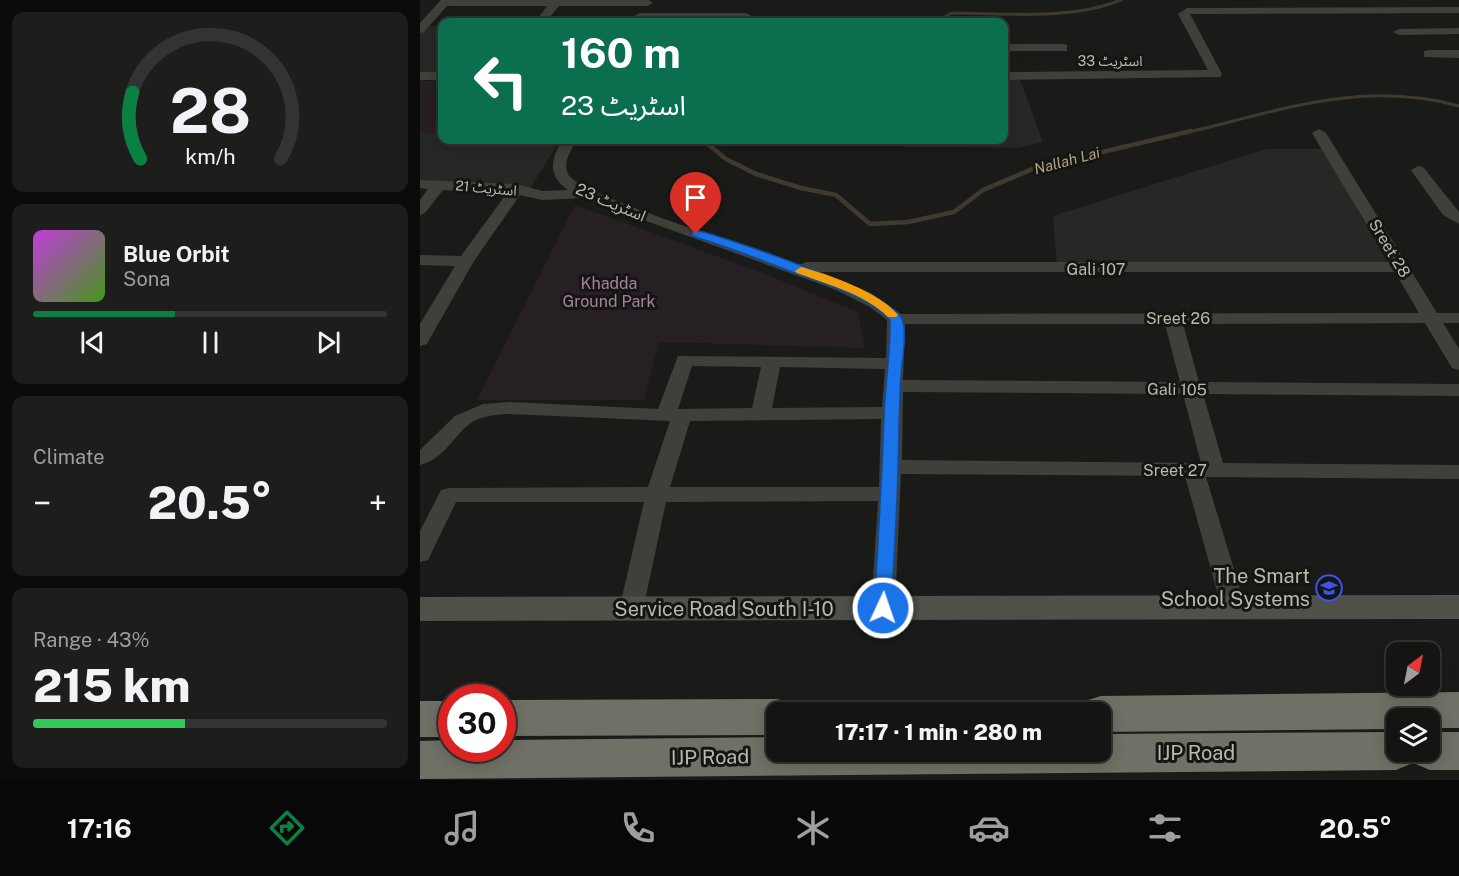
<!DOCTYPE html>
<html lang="en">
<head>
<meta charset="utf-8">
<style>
	:root { --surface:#141413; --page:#1d1d1c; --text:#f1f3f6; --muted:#9d9ea0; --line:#333; --accent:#0b8043 }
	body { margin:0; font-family:"Public Sans","Noto Sans Arabic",sans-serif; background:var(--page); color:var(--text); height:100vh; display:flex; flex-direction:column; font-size:22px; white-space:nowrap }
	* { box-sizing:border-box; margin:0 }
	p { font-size:20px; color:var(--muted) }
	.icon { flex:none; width:33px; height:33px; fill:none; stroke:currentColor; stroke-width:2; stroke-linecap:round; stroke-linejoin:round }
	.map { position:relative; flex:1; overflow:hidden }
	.side { display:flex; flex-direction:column; gap:12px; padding:12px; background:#0b0b0a; width:420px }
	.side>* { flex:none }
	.hud { position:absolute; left:18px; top:18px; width:570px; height:126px; border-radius:12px; box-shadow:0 3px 15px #0003,0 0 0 2px var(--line); background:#0b6e4f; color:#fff; overflow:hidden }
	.needle { width:39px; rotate:32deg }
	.buttons { position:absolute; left:966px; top:642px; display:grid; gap:12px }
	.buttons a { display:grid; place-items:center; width:54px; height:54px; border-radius:12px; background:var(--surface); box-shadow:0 3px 15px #0003,0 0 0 2px var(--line); font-size:30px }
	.speed { position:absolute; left:18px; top:684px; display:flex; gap:12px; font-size:30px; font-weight:700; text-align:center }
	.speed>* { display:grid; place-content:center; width:78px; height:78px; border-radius:50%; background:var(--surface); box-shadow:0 3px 15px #0003,0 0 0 2px var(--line); line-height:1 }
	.speed .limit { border:9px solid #d22; background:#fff; color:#111 }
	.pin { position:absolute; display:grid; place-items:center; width:51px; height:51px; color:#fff; margin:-62px -26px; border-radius:50% 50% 50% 0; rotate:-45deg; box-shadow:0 0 6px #0007 }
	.pin .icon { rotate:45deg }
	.me { position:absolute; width:66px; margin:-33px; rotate:3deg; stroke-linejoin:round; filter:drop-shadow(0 0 4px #0008) }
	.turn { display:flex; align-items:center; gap:21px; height:126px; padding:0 24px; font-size:27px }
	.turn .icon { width:78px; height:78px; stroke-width:2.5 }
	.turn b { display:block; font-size:42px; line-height:51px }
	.big { font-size:45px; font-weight:800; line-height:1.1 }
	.side .card { flex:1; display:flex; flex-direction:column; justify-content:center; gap:9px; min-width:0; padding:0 21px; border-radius:12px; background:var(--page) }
	.side .dial { align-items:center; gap:0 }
	.dial svg { height:156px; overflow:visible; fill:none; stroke:var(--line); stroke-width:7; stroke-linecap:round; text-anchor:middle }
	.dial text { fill:var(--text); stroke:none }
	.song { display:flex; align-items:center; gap:18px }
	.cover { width:72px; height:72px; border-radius:9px; background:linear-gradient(135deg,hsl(290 70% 55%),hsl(100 70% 35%)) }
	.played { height:6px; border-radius:3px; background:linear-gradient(90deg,var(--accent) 40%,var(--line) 40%) }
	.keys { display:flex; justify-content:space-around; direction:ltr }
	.heat { display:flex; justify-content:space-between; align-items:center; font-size:33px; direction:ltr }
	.charge { height:9px; border-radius:4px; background:linear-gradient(90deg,#34c759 43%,var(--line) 0) }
	.trip { position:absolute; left:346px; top:702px; width:345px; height:60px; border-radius:12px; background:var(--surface); box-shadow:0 3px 15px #0003,0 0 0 2px var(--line); font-weight:800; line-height:60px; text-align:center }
	.menu { display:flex; height:96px; justify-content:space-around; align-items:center; background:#080808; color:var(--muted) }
	.menu .icon { width:42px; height:42px }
	.menu .selected { color:var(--accent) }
	.menu b { font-size:27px; color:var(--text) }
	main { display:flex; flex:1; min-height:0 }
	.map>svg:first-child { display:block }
	.built { fill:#272825 }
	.green { fill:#261f23 }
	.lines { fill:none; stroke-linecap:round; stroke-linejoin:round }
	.stream-far1 { stroke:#3f392f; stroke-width:3 }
	.stream { stroke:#3f392f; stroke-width:4.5 }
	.street { fill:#40403a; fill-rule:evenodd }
	.secondary { fill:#504f48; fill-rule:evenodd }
	.highway { fill:#717066; fill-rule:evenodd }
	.route { fill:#1a73e8; stroke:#114b97; stroke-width:1.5 }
	.slow { fill:#f59e0b }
	.labels { text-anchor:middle; stroke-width:6; stroke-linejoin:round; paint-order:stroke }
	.far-street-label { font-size:14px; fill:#bab9ab; stroke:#151614 }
	.far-water-label { font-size:15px; font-style:italic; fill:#b4a483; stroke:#151614 }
	.street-label { font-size:16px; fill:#bab9ab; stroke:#151614 }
	.park-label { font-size:16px; fill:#a5839c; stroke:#151614 }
	.near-poi-label { font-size:20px; fill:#bab9ab; stroke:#151614; text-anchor:end }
	.near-street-label { font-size:20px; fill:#bab9ab; stroke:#151614 }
</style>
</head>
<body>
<main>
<section class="side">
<div class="card dial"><svg viewBox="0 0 100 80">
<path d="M14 69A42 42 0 1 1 86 69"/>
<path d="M14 69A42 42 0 0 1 10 35" stroke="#0b8043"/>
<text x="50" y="56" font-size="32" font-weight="700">28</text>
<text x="50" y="72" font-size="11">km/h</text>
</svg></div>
<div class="card">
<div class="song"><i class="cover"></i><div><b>Blue Orbit</b><p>Sona</p></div></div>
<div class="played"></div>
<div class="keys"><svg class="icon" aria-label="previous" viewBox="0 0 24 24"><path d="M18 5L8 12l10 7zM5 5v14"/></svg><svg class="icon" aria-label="pause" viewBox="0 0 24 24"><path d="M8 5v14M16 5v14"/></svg><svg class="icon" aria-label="next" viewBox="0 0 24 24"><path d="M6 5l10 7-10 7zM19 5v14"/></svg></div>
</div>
<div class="card"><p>Climate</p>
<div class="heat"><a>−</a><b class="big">20.5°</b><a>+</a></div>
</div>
<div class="card"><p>Range · 43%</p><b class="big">215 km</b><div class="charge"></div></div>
</section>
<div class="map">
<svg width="1039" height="780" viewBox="0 0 1039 780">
	<rect width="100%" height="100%" fill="#1a1b19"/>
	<path class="built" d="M6 26H22V74H0V32Z
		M584 77H599L623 142 597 148 482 147 459 140H584Z
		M0 134H22V140H140L111 187 0 186Z
		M846 149H903L969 265 637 266 633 216Z"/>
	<path class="green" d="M0 81H22V134H0Z
		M155 205 340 272 438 312 445 348 239 342 224 400H57Z"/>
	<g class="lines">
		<path class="stream-far1" d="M450 22 517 21 532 13C588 13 648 21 701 0
			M765 133C859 111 942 79 1039 106"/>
		<path class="stream" d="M283 140 306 159 336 174 381 188 416 195 450 224 488 222 534 212 563 190 615 168 771 131"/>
		<path class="street" d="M21 0H229L233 3 228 6H139L126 22H115L127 6H27L4 32 0 33V23Z
			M1039 7V13L770 14 802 74 800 77 584 80V72L788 70 758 14 767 8Z
			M220 13H326L332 16 326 19 216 18 214 16Z
			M1039 28V34L979 35 973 32 979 29Z
			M643 44 647 45V51H584V44Z
			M1008 50H1039V58L1004 57V51Z
			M0 72H22V80H0Z
			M899 129 906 133 1017 313H1039V323H1023L1039 349V370L1032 368 1005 323 763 324 779 382 1039 384V396L783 394 803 463 1039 465V479L786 477 826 609 823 615 814 618 805 615 802 609 765 476 481 474 475 608 472 614 463 617 454 614 451 608 458 501 246 502 223 610 220 616 211 619 202 616 199 610 224 502H36L8 560 0 562V531L21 490 29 488 228 487 250 421 90 414C75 415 60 415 48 425 31 440 23 459 0 465V450L35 416 63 404 90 402 238 409 258 356 466 358 467 320 450 307 414 289 163 198 122 200 100 195 54 261 9 340 7 344 0 346V324L35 266 0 265V255L41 256 87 193 23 190 5 213 0 215V200L8 189 0 188V180L97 184 122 191 148 190C127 176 131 159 142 140H156C152 150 142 162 148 174 157 195 346 252 379 265L386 262H969L892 133ZM400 272H975L999 313 481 314 451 293ZM485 324H745L760 382 483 380ZM272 366 341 367 332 408 258 409ZM360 367 465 369 462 407 352 408ZM483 392 763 394 781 463 482 460ZM461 419 459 487H250L270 421Z
			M998 166 1003 167 1039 212V224L1023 215 993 173 991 170Z"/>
		<path class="secondary" d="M1039 595V619L0 621V597Z"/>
		<path class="highway" d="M1039 692V728H1010V718H976V729L681 732V712H659L665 701 681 696Z
			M357 699 373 704 377 712H357V735L82 736V700Z
			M0 701H32V737H0Z
			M976 732V752H1010V732H1039V770H1010L993 763 976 770 0 779V741L32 740V748H82V740L357 737V752H681V734Z"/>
	</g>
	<path class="route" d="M276 230C311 239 464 291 481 317 488 327 482 362 481 375 479 406 479 436 478 467 477 514 474 561 471 608L469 613 463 615 457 613 454 608C458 544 462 480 464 416 465 383 471 352 470 320 447 296 410 286 380 275 344 261 309 247 272 236V231Z"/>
	<path class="slow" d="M381 267C408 274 461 293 478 315L476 317H468C445 294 406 284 377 273L375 271Z"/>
	<defs>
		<g id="school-ring" transform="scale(1.35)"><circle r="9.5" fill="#151614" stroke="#3c54ef" stroke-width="1.5"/><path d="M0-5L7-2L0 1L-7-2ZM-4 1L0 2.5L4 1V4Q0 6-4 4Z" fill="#3c54ef"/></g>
	</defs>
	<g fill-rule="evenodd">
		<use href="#school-ring" x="909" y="588"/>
	</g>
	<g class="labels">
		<g class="far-street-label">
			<text x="690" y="66">اسٹریٹ 33</text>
			<text transform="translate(66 188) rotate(5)" y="5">اسٹریٹ 21</text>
		</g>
		<g class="far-water-label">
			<text transform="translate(647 161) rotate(-15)" y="5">Nallah Lai</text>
		</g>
		<g class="street-label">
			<text transform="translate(191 202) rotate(23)" y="6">اسٹریٹ 23</text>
			<text transform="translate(970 248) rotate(59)" y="6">Sreet 28</text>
			<text x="676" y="275">Gali 107</text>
			<text x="758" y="324">Sreet 26</text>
			<text transform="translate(757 389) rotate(1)" y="6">Gali 105</text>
			<text x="755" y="476">Sreet 27</text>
		</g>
		<g class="park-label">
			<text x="189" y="289">Khadda<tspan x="189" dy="18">Ground Park</tspan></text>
		</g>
		<g class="near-poi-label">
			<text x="890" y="583">The Smart<tspan x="890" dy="23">School Systems</tspan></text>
		</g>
		<g class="near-street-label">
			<text x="304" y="616">Service Road South I-10</text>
			<text x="776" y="760">IJP Road</text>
			<text transform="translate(290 757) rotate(-1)" y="7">IJP Road</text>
		</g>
	</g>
</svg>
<div class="buttons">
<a><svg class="needle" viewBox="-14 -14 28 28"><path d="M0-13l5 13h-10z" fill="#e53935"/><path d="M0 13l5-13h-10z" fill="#9d9ea0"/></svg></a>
<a><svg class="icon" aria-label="layers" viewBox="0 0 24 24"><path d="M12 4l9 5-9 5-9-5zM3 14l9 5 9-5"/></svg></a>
</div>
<div class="speed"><div class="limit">30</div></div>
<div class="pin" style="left:276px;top:234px;background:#d93025"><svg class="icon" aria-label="arrive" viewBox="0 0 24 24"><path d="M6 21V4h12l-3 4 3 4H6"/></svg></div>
<svg class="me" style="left:463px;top:608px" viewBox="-20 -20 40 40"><circle r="17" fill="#1a73e8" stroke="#fff" stroke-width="3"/><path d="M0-11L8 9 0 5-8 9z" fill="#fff"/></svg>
<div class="trip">17:17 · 1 min · 280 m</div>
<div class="hud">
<div class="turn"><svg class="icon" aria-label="left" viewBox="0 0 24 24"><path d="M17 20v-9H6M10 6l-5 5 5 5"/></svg><div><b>160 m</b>اسٹریٹ 23</div></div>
</div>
</div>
</main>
<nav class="menu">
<b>17:16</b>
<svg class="icon selected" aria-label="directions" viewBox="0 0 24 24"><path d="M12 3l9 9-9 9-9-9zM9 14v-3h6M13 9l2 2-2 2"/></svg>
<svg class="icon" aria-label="music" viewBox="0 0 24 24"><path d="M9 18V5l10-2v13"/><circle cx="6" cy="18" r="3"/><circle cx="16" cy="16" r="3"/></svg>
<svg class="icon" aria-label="phone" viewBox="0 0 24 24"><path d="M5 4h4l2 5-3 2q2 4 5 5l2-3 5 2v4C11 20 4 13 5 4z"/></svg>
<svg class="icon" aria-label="climate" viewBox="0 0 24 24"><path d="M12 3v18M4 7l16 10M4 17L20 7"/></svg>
<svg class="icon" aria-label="car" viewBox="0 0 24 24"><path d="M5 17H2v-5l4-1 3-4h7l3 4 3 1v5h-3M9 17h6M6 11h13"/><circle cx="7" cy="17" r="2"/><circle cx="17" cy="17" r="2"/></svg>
<svg class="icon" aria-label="filters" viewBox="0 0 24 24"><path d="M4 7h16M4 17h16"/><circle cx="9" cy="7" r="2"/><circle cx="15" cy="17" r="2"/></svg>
<b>20.5°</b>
</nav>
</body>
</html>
